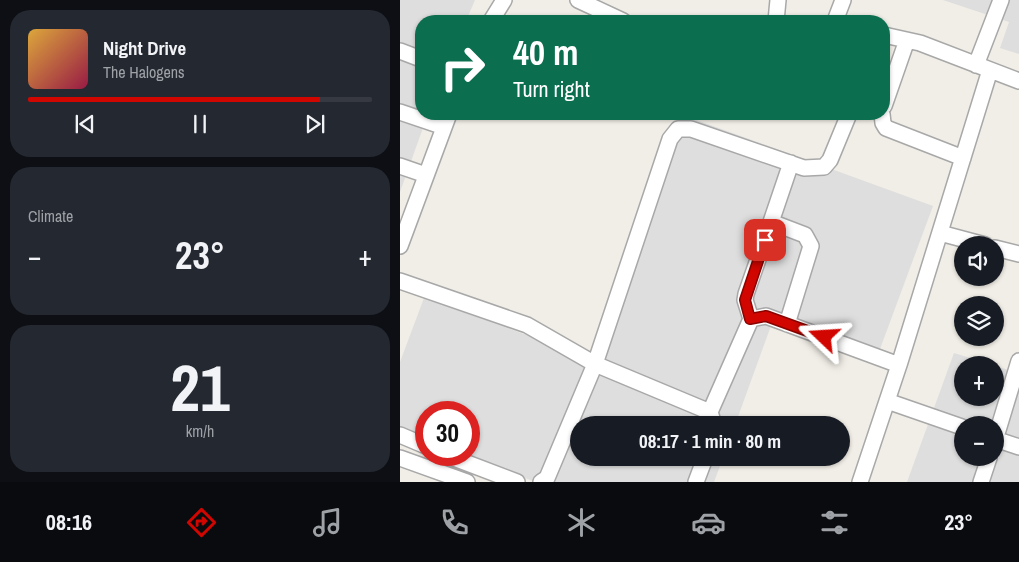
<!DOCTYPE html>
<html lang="en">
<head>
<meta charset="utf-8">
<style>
	:root { --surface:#171b24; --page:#242831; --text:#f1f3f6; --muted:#9ea1a6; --line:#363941; --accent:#d10600 }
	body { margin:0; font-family:"Archivo Narrow",sans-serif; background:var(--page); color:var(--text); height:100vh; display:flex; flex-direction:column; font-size:19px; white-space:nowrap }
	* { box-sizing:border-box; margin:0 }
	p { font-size:16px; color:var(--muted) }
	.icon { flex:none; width:28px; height:28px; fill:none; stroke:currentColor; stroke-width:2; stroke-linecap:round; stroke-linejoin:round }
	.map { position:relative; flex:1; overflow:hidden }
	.drawer { display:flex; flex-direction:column; gap:10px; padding:10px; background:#0d0f14; width:400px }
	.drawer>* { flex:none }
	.banner { position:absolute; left:15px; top:15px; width:475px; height:105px; border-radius:20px; box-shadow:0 1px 4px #0004; background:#0b6e4f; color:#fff; overflow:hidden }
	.tools { position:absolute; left:554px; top:236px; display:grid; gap:10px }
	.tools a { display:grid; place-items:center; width:50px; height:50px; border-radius:50%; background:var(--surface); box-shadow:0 1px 4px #0004; font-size:25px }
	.speed { position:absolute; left:15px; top:401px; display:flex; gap:10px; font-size:25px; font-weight:700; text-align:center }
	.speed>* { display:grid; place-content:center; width:65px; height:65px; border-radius:50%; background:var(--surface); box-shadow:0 1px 4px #0004; line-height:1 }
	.speed .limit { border:8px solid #d22; background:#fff; color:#111 }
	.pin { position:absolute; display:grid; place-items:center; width:42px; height:42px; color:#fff; margin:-21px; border-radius:10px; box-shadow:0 2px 8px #0006 }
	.me { position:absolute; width:55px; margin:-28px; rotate:290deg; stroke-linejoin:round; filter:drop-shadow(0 0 4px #0008) }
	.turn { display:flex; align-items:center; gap:18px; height:105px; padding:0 15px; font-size:22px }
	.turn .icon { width:65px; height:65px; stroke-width:2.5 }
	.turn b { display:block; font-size:35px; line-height:42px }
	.big { font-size:38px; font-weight:700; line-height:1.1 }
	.drawer .widget { flex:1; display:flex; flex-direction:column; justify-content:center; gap:8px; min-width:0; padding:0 18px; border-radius:20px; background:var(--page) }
	.drawer .dial { align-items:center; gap:0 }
	.dial b { font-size:65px; line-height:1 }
	.song { display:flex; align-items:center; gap:15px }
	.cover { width:60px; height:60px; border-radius:8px; background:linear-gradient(135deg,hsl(40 70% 55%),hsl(340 70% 35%)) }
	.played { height:5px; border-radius:2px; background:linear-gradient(90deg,var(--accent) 85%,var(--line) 85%) }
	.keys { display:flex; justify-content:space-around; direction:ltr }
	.heat { display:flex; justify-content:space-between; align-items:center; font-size:28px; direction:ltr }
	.trip { position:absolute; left:170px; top:416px; width:280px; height:50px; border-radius:25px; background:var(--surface); box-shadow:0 1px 4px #0004; font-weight:700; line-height:50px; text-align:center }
	.dock { display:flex; height:80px; justify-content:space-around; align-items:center; background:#090b0e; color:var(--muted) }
	.dock .icon { width:35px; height:35px }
	.dock .current { color:var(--accent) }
	.dock b { font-size:22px; color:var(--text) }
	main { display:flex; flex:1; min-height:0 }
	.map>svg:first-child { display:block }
	.residential { fill:#dfdede; fill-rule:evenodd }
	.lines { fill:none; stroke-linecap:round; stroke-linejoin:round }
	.minor-casing { stroke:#a8a8a8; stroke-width:18 }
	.minor { stroke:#fff; stroke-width:15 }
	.route-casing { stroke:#880400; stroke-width:12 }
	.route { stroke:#d10600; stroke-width:9 }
</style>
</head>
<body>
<main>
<section class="drawer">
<div class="widget">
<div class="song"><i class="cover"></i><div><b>Night Drive</b><p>The Halogens</p></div></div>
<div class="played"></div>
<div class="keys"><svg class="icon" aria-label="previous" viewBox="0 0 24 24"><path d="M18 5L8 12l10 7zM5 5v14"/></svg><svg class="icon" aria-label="pause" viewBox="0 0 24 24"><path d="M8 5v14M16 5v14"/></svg><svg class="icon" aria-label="next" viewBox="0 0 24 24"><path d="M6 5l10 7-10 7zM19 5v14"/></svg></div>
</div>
<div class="widget"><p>Climate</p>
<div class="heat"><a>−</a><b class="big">23°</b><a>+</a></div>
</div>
<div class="widget dial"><b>21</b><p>km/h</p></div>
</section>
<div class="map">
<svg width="619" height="482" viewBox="0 0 619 482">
	<rect width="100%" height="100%" fill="#f1eee7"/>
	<path class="residential" d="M0 0H75L66 21H21V114H28L0 192Z
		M543 0H619V54L600 48 609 22Z
		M280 114 533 206 480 349 376 312 335 425H179V458H323L314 482H136L62 455H69V412H26V442L0 433V362L24 298 190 358Z
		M554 353 593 365H562V398H595V366L619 373V482H507ZM562 425H595V458H562Z"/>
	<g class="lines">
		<g class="minor-casing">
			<path id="minor" d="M178 0 223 21
				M91 21 104 0
				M376 21 378 0
				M435 21 443 0
				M484 35 520 43 619 81
				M0 51 21 59
				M576 65 601 0
				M484 106 507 40
				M0 112 44 127
				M482 114 483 123 486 128 563 158
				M0 166 26 175
				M540 233 585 245
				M0 246 49 114
				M595 248 619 254
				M0 281 127 325 195 364 270 139 278 129H291L404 168 424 167 430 160 449 114
				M351 319 345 300 346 294 371 222
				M387 324 411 246 405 235 371 222 391 163
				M487 401 562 427
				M310 412 351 319 366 316 499 365
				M0 435 26 446
				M595 439 619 447
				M595 440 619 361
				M46 455 117 482
				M0 458 67 482
				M141 482 147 478 195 364 310 412 314 425
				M296 482 305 458
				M460 482 499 365 590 70
				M581 482 589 458"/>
		</g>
		<use href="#minor" class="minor"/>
	</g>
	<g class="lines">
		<g class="route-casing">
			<path id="route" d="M365 240 345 300 350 319 366 316 424 337"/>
		</g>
		<use href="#route" class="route"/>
	</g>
</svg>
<div class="tools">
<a><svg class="icon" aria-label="sound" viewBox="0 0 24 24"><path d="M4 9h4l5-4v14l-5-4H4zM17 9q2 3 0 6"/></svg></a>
<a><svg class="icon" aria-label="layers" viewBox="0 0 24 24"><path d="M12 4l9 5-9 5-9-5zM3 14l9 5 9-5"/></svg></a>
<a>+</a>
<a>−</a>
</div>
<div class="speed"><div class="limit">30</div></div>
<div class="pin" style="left:365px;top:240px;background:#d93025"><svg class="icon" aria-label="arrive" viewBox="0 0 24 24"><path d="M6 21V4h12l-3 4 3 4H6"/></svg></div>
<svg class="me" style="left:424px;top:337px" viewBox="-20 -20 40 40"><path d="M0-17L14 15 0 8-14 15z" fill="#d10600" stroke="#fff" stroke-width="4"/></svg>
<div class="trip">08:17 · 1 min · 80 m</div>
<div class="banner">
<div class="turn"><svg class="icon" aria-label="right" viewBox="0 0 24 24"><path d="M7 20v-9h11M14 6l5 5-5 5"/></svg><div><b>40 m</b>Turn right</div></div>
</div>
</div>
</main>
<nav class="dock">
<b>08:16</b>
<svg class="icon current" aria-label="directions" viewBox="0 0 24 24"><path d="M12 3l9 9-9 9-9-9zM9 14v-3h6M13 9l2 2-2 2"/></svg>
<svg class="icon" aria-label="music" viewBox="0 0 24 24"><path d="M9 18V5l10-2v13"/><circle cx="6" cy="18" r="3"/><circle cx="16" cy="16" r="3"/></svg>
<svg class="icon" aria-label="phone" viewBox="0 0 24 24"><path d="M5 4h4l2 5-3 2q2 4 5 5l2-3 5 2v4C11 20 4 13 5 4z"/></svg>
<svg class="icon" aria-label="climate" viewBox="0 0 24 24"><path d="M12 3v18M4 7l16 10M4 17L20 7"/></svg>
<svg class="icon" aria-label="car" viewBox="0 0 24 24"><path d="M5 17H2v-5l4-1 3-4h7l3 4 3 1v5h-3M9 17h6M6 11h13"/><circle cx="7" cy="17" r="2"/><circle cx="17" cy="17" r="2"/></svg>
<svg class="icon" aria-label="filters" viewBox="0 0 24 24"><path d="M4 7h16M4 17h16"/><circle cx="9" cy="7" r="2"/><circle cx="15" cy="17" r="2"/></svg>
<b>23°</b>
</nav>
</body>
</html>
